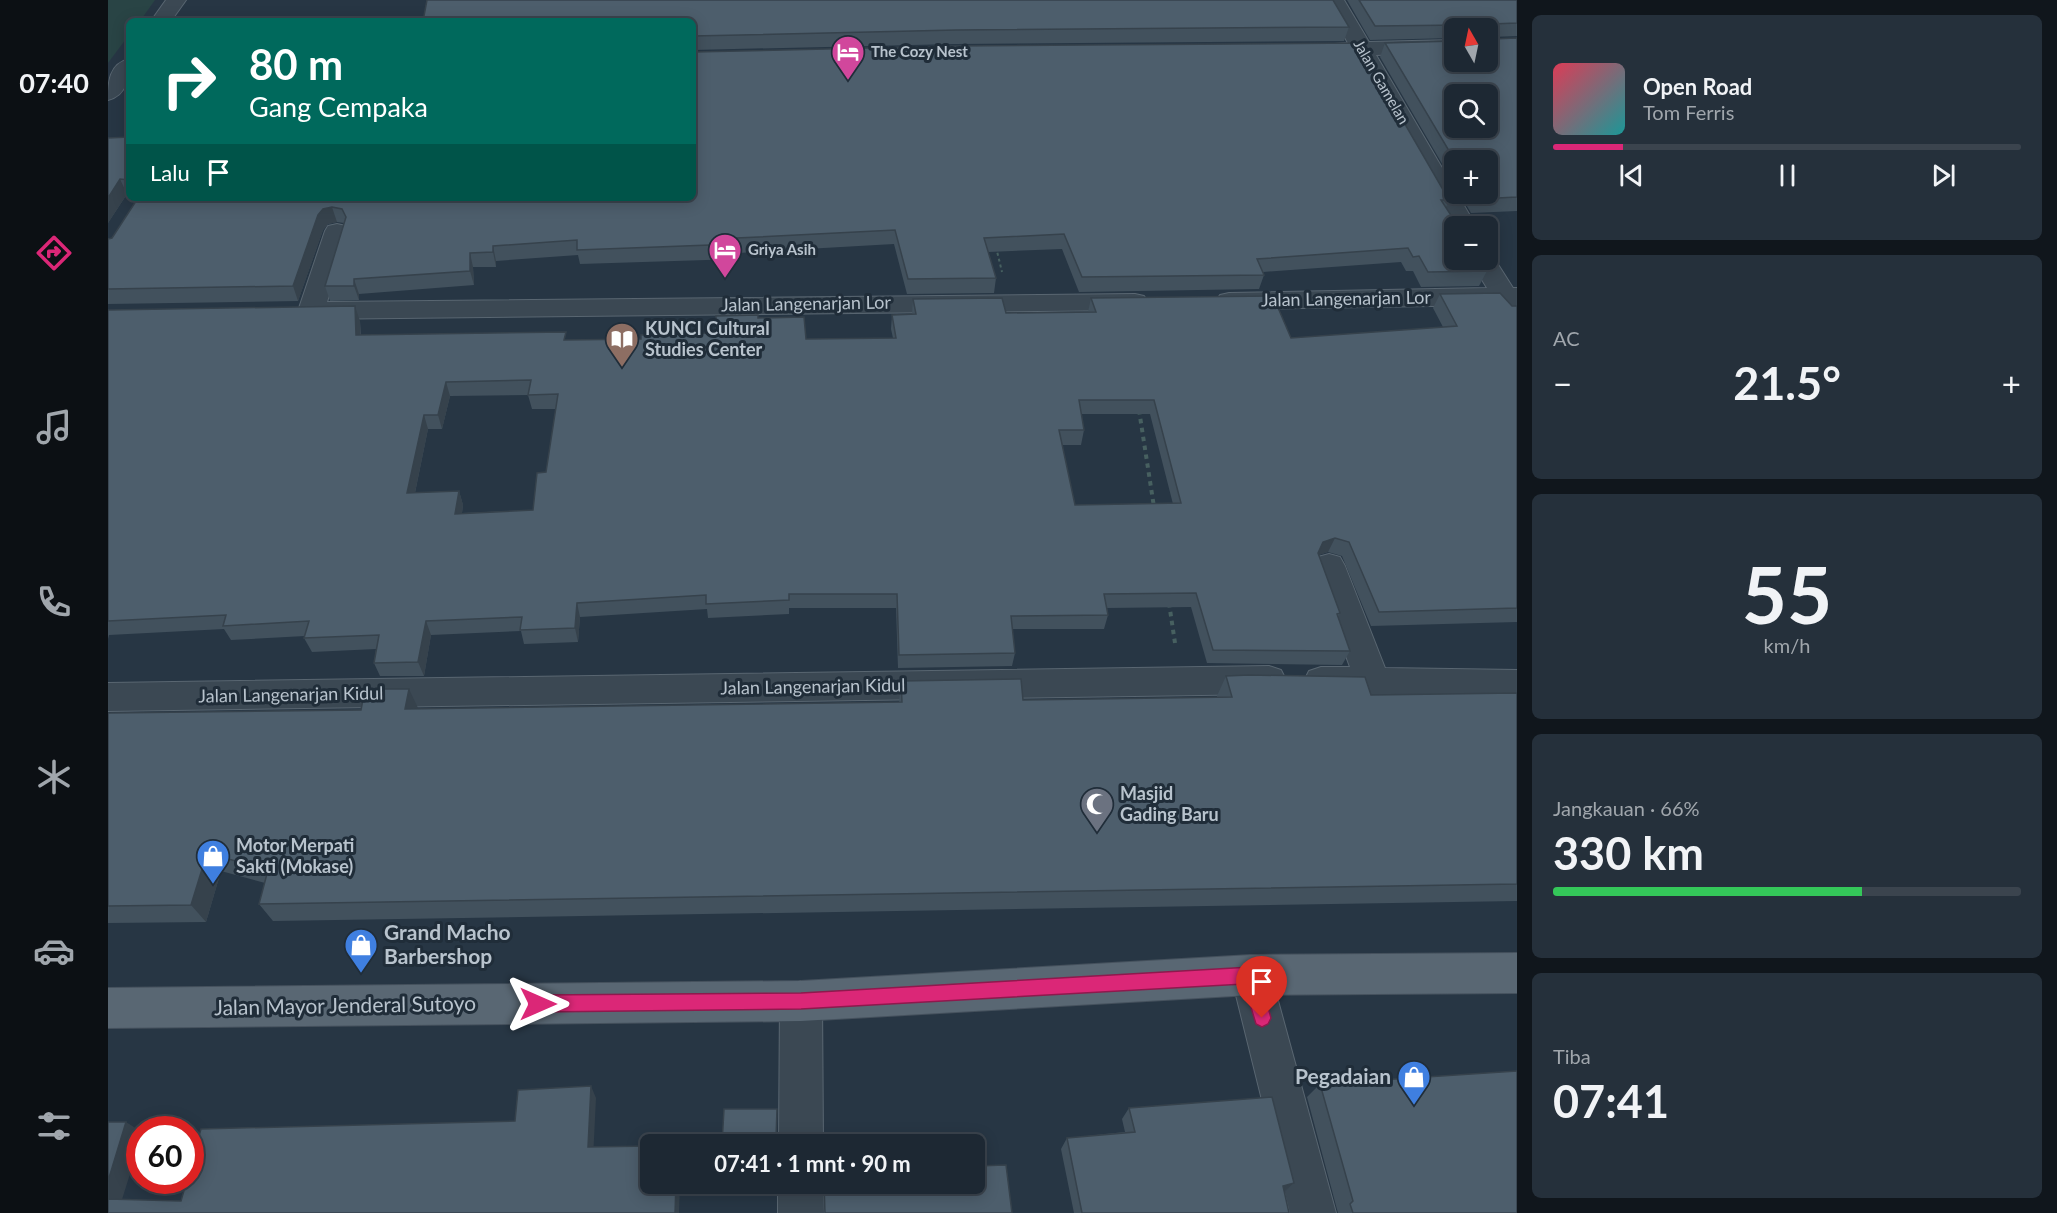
<!DOCTYPE html>
<html lang="id">
<head>
<meta charset="utf-8">
<style>
	:root { --surface:#1d2833; --page:#25303b; --text:#f1f3f6; --muted:#a0a6ac; --line:#3b444e; --accent:#db2777 }
	body { margin:0; font-family:Lato,sans-serif; background:var(--page); color:var(--text); height:100vh; display:flex; flex-direction:column; font-size:22px; white-space:nowrap }
	* { box-sizing:border-box; margin:0 }
	p { font-size:20px; color:var(--muted) }
	.icon { flex:none; width:33px; height:33px; fill:none; stroke:currentColor; stroke-width:2; stroke-linecap:round; stroke-linejoin:round }
	.map { position:relative; flex:1; overflow:hidden }
	.sheet { display:flex; flex-direction:column; gap:15px; padding:15px; background:#10161c; width:540px }
	.sheet>* { flex:none }
	.guide { position:absolute; left:18px; top:18px; width:570px; height:183px; border-radius:9px; box-shadow:0 3px 15px #0003,0 0 0 2px var(--line); background:#00695c; color:#fff; overflow:hidden }
	.needle { width:39px; rotate:351deg }
	.buttons { position:absolute; left:1336px; top:18px; display:grid; gap:12px }
	.buttons a { display:grid; place-items:center; width:54px; height:54px; border-radius:9px; background:var(--surface); box-shadow:0 3px 15px #0003,0 0 0 2px var(--line); font-size:30px }
	.speed { position:absolute; left:18px; top:1116px; display:flex; gap:12px; font-size:30px; font-weight:700; text-align:center }
	.speed>* { display:grid; place-content:center; width:78px; height:78px; border-radius:50%; background:var(--surface); box-shadow:0 3px 15px #0003,0 0 0 2px var(--line); line-height:1 }
	.speed .limit { border:9px solid #d22; background:#fff; color:#111 }
	.pin { position:absolute; display:grid; place-items:center; width:51px; height:51px; color:#fff; margin:-62px -26px; border-radius:50% 50% 50% 0; rotate:-45deg; box-shadow:0 0 6px #0007 }
	.pin .icon { rotate:45deg }
	.me { position:absolute; width:66px; margin:-33px; rotate:90deg; stroke-linejoin:round; filter:drop-shadow(0 0 4px #0008) }
	.turn { display:flex; align-items:center; gap:21px; height:126px; padding:0 24px; font-size:27px }
	.turn .icon { width:78px; height:78px; stroke-width:2.5 }
	.turn b { display:block; font-size:42px; line-height:51px }
	.then { display:flex; align-items:center; height:57px; padding:0 24px; background:#0003; gap:12px; font-size:22px }
	.big { font-size:45px; font-weight:700; line-height:1.1 }
	.sheet .tile { flex:1; display:flex; flex-direction:column; justify-content:center; gap:9px; min-width:0; padding:0 21px; border-radius:9px; background:var(--page) }
	.sheet .dial { align-items:center; gap:0 }
	.dial b { font-size:78px; line-height:1 }
	.song { display:flex; align-items:center; gap:18px }
	.cover { width:72px; height:72px; border-radius:9px; background:linear-gradient(135deg,hsl(350 70% 55%),hsl(180 70% 35%)) }
	.played { height:6px; border-radius:3px; background:linear-gradient(90deg,var(--accent) 15%,var(--line) 15%) }
	.keys { display:flex; justify-content:space-around; direction:ltr }
	.heat { display:flex; justify-content:space-between; align-items:center; font-size:33px; direction:ltr }
	.charge { height:9px; border-radius:4px; background:linear-gradient(90deg,#34c759 66%,var(--line) 0) }
	.trip { position:absolute; left:532px; top:1134px; width:345px; height:60px; border-radius:9px; background:var(--surface); box-shadow:0 3px 15px #0003,0 0 0 2px var(--line); font-weight:700; line-height:60px; text-align:center }
	main { display:flex; flex:1; min-height:0 }
	.menu { display:flex; flex-direction:column; width:108px; justify-content:space-around; align-items:center; background:#0c1014; color:var(--muted) }
	.menu .icon { width:42px; height:42px }
	.menu .selected { color:var(--accent) }
	.menu b { font-size:27px; color:var(--text) }
	.map>svg:first-child { display:block }
	.green { fill:#294445 }
	.lines { fill:none; stroke-linecap:round; stroke-linejoin:round }
	.minor-casing { stroke:#596671; stroke-width:2 }
	.major-casing { stroke:#45515d; stroke-width:2 }
	.path-far1 { stroke:#476060; stroke-width:2; stroke-dasharray:3 3; stroke-linecap:butt }
	.path { stroke:#476060; stroke-width:4; stroke-dasharray:4.5 4.5; stroke-linecap:butt }
	.minor { fill:#3b4853; fill-rule:evenodd }
	.major { fill:#596773; fill-rule:evenodd }
	.wall { fill:#42515d; fill-rule:evenodd }
	.shaded-wall { fill:#36424c }
	.building { fill:#4d5e6c; stroke:#36424c; stroke-width:1.5; fill-rule:evenodd }
	.route { fill:#db2777; stroke:#8e194d; stroke-width:1.5 }
	.labels { text-anchor:middle; stroke-width:6; stroke-linejoin:round; paint-order:stroke }
	.far-poi-label { font-size:15px; font-weight:bold; fill:#b8c3cd; stroke:#202d39; text-anchor:start }
	.far-street-label { font-size:15px; fill:#b8c3cd; stroke:#202d39 }
	.street-label { font-size:18px; fill:#b8c3cd; stroke:#202d39 }
	.poi-label { font-size:18px; font-weight:bold; fill:#b8c3cd; stroke:#202d39; text-anchor:start }
	.near-poi-label { font-size:21px; font-weight:bold; fill:#b8c3cd; stroke:#202d39; text-anchor:start }
	.near-street-label { font-size:21px; fill:#b8c3cd; stroke:#202d39 }
</style>
</head>
<body>
<main>
<nav class="menu">
<b>07:40</b>
<svg class="icon selected" aria-label="directions" viewBox="0 0 24 24"><path d="M12 3l9 9-9 9-9-9zM9 14v-3h6M13 9l2 2-2 2"/></svg>
<svg class="icon" aria-label="music" viewBox="0 0 24 24"><path d="M9 18V5l10-2v13"/><circle cx="6" cy="18" r="3"/><circle cx="16" cy="16" r="3"/></svg>
<svg class="icon" aria-label="phone" viewBox="0 0 24 24"><path d="M5 4h4l2 5-3 2q2 4 5 5l2-3 5 2v4C11 20 4 13 5 4z"/></svg>
<svg class="icon" aria-label="climate" viewBox="0 0 24 24"><path d="M12 3v18M4 7l16 10M4 17L20 7"/></svg>
<svg class="icon" aria-label="car" viewBox="0 0 24 24"><path d="M5 17H2v-5l4-1 3-4h7l3 4 3 1v5h-3M9 17h6M6 11h13"/><circle cx="7" cy="17" r="2"/><circle cx="17" cy="17" r="2"/></svg>
<svg class="icon" aria-label="filters" viewBox="0 0 24 24"><path d="M4 7h16M4 17h16"/><circle cx="9" cy="7" r="2"/><circle cx="15" cy="17" r="2"/></svg>
</nav>
<div class="map">
<svg width="1409" height="1213" viewBox="0 0 1409 1213">
	<rect width="100%" height="100%" fill="#273644"/>
	<path class="green" d="M0 0H47L32 21H21V35L0 63Z"/>
	<g class="lines">
		<g class="minor-casing">
			<path id="minor" d="M58 0H78L63 21H43Z
				M1216 0H1236L1261 42 1347 40V52L1268 55 1368 226H1347V231L1247 55 1201 54 1197 50 1201 46 1240 43Z
				M21 59C21 76 20 95 0 100 0 82 1 64 21 59Z
				M229 224 238 226 241 231 219 302 1027 294 1036 296 1040 302 1036 308 1027 310 203 319 194 317 190 311 217 231 220 226Z
				M1380 254 1384 255 1405 288H1409V320L1397 318 1388 305 1121 309 1112 307 1108 301 1112 295 1121 293 1379 288 1362 260H1380Z
				M1221 554 1232 557 1237 566 1277 668 1409 670V698L1213 695 1201 691 1196 681 1201 671 1213 667H1242L1205 566 1210 557Z
				M1161 666 1173 670 1178 680 1173 690 1161 694 0 711V683Z
				M1143 955 1157 961 1163 975 1228 1213H1182L1123 975 1129 961Z
				M693 981 708 987 714 1001 715 1144H671L672 1001 678 987Z
				M670 1184H715L716 1213H670Z"/>
		</g>
		<g class="major-casing">
			<path id="major" d="M1409 953V993L1143 995 693 1021 0 1028V988L693 981 1143 955Z"/>
		</g>
		<path class="path-far1" d="M888 247 894 272"/>
		<path class="path" d="M1031 410 1046 507
			M1061 603 1067 643"/>
		<use href="#minor" class="minor"/>
		<use href="#major" class="major"/>
	</g>
	<path class="wall" d="M319 0 1241 27 1236 41 847 44 585 50V21H315Z
		M1239 0H1409V36L1384 37V39L1409 38V211L1363 213 1352 194H1380L1347 160V186L1272 57 1277 43 1347 62 1380 28H1347V38L1262 40Z
		M21 137V194H19L0 223V138Z
		M30 198 1341 200 1338 207 1379 271 1371 286 1313 287 1305 271H1298L1293 262 1155 272 1156 275 1151 289 971 292 954 249 880 252 888 278 886 293 799 294 786 244 630 253V259L472 264 470 255 388 261V267H365L366 285 251 294V300L222 301 217 286 236 223 229 222 220 224 215 230 190 301 0 304V239L4 238Z
		M1332 294 1409 306V622L1263 626 1234 556 1220 552 1210 555 1232 613 1230 617 1242 651 1234 665 1099 663 1083 607 999 608 1000 615 996 629H904L907 653 904 666 790 668 788 608H681V614L600 618 599 609 472 617 470 642 416 644 413 631 323 635 316 676H272L266 663 268 649 204 652 196 638 197 636 123 640 116 629 1 635 0 639V310L252 321 253 335 459 340 533 339 608 333 650 318 698 339 785 338 783 329 784 315 804 314 805 299 898 313 980 312 983 298 1183 338 1335 327 1325 308ZM420 395 424 409H448L438 472 425 510 354 513 355 505 351 491 307 493 320 429H334L342 396ZM973 414H1042L1065 504 967 505 954 445H973L976 430Z
		M1118 676 1263 695 1409 693V901L165 921 151 904 157 883 113 871 98 922 0 923V713L791 702 793 681 915 700 1109 697V696Z
		M1212 1084 1409 1213H1230L1199 1097Z
		M1021 1108 1186 1183 1176 1192 1181 1213H966L953 1149 959 1138 1017 1132 1014 1119Z"/>
	<path class="shaded-wall" d="M12 179 19 194 0 223V198Z
		M224 207 229 222 220 224 215 230 190 301 185 286 210 215 215 209Z
		M385 246 388 261V267L385 252Z
		M362 253 365 267 366 285 362 271Z
		M246 279 251 294V300L246 286Z
		M247 306 252 321 253 350 248 335Z
		M338 382 342 396 334 429 330 415Z
		M316 415 320 429 304 507 299 493Z
		M351 491 355 505 352 528 347 514Z
		M1227 538 1220 552 1208 556 1215 542Z
		M469 603 472 617 470 642 467 628Z
		M318 621 323 635 316 676 310 662Z
		M301 689 310 708 297 709Z
		M99 853 113 871 98 922 83 905Z
		M483 1086 488 1098 485 1159 480 1147Z
		M18 1122 32 1131V1142L11 1209 0 1202V1181Z
		M1186 1183 1175 1193V1186Z
		M568 1184H572L571 1213H567Z"/>
	<path class="building" d="M319 0H1225L1241 27 848 30 585 36V21H441V18L377 21H315Z
		M1251 0H1409V23L1384 24V39L1409 38V197L1370 199 1367 194H1380V160L1347 161 1277 43 1347 41V62H1380V28H1354V25L1267 26ZM1347 94H1380V128H1347Z
		M1250 43 1341 200H1333L1350 226H1347V260H1371L1379 271 1320 272 1311 256 1305 257 1300 248 1149 259 1156 275 974 277 956 234 876 238 888 278 800 279 787 230 629 238V244L469 250V240L385 246V252L362 253V271L246 279V286H217L238 217 234 209 224 207 215 209 210 215 185 286 0 289V239L4 238 30 198H585V52L848 46Z
		M21 137V180L12 179 0 198V138Z
		M1392 293 1404 306H1409V608L1271 612 1241 542 1227 538 1215 542 1210 553 1232 613 1229 614 1242 651 1105 650 1088 593 996 594 1000 615 903 616 907 653 791 655 789 594H681V600L598 604V595L469 603 467 628 412 630 414 617 318 621 310 662 266 663 271 635 196 638 201 621 115 626 118 615 0 621V310L247 306 248 335 458 332 456 340 533 339V335L608 333V316L650 315V318L696 317 698 339 788 338 784 315 808 314 805 299 894 298 898 313 988 312 983 298 1165 296 1183 338 1349 326 1332 294ZM423 380 420 395 450 394 438 472 429 473 425 510 347 514 351 491 299 493 316 415H330L338 382ZM971 400H1046L1073 503 967 505 951 430H976Z
		M1141 675 1257 677 1263 695 1409 693V884L151 904 160 870 99 853 83 905 0 906V713L253 710 257 689H301L297 709 794 702 793 681 913 679 915 700 1124 697 1118 676Z
		M1409 1071V1213H1245L1242 1204 1245 1201 1212 1084Z
		M483 1086 480 1147 543 1146V1184H568L567 1213H0V1199L73 1201 79 1180H82V1167L93 1129 407 1121 410 1090Z
		M1164 1097 1186 1183 1175 1186 1181 1213H974L959 1138 1027 1132 1021 1108Z
		M616 1109H669L668 1139 678 1142V1144H614Z
		M0 1122H18L0 1181Z
		M898 1165 904 1213H717L716 1184H867V1166Z"/>
	<path class="route" d="M1143 967 1149 969 1151 975 1163 1018 1160 1024 1154 1027 1148 1024 1136 984 693 1009 430 1012 424 1010 422 1004 424 998 430 995 693 993Z"/>
	<defs>
		<g id="hotel-pin" transform="scale(1.725)"><path d="M0 17L-7.5 6A9.5 9.5 0 1 1 7.5 6Z" fill="#d1479c" stroke="#202d39"/><path d="M-6-4.5h1.5V1H6V5H4.5V3h-9V5H-6ZM-4 0a1.8 1.8 0 1 1 3.6 0ZM.5 0V-2.5h3Q6-2.5 6 0Z" fill="#fff"/></g>
		<g id="library-pin" transform="scale(1.725)"><path d="M0 17L-7.5 6A9.5 9.5 0 1 1 7.5 6Z" fill="#8d6e63" stroke="#202d39"/><path d="M-6-4Q-3-5.5-.7-3.5V5Q-3 3-6 4ZM6-4Q3-5.5 .7-3.5V5Q3 3 6 4Z" fill="#fff"/></g>
		<g id="mosque-pin" transform="scale(1.725)"><path d="M0 17L-7.5 6A9.5 9.5 0 1 1 7.5 6Z" fill="#6b7280" stroke="#202d39"/><path d="M3.5-4.9A6 6 0 1 0 3.5 4.9A5 5 0 1 1 3.5-4.9Z" fill="#fff"/></g>
		<g id="shop-pin" transform="scale(1.725)"><path d="M0 17L-7.5 6A9.5 9.5 0 1 1 7.5 6Z" fill="#3f7fe0" stroke="#202d39"/><path d="M-5-2.5h2.3a2.7 3.5 0 0 1 5.4 0H5L5.5 6h-11ZM-1.5-2.5h3a1.5 2.3 0 0 0-3 0Z" fill="#fff"/></g>
	</defs>
	<g fill-rule="evenodd">
		<use href="#hotel-pin" x="740" y="52"/>
		<use href="#hotel-pin" x="617" y="250"/>
		<use href="#library-pin" x="514" y="339"/>
		<use href="#mosque-pin" x="989" y="804"/>
		<use href="#shop-pin" x="105" y="856"/>
		<use href="#shop-pin" x="253" y="945"/>
		<use href="#shop-pin" x="1306" y="1077"/>
	</g>
	<g class="labels">
		<g class="far-poi-label">
			<text x="763" y="57">The Cozy Nest</text>
			<text x="640" y="255">Griya Asih</text>
		</g>
		<g class="far-street-label">
			<text transform="translate(1273 82) rotate(60)" y="5">Jalan Gamelan</text>
		</g>
		<g class="street-label">
			<text transform="translate(1238 299) rotate(-1)" y="6">Jalan Langenarjan Lor</text>
			<text transform="translate(698 304) rotate(-1)" y="6">Jalan Langenarjan Lor</text>
			<text transform="translate(705 687) rotate(-1)" y="6">Jalan Langenarjan Kidul</text>
			<text transform="translate(183 695) rotate(-1)" y="6">Jalan Langenarjan Kidul</text>
		</g>
		<g class="poi-label">
			<text x="537" y="335">KUNCI Cultural<tspan x="537" dy="21">Studies Center</tspan></text>
			<text x="1012" y="800">Masjid<tspan x="1012" dy="21">Gading Baru</tspan></text>
			<text x="128" y="852">Motor Merpati<tspan x="128" dy="21">Sakti (Mokase)</tspan></text>
		</g>
		<g class="near-poi-label">
			<text x="276" y="940">Grand Macho<tspan x="276" dy="24">Barbershop</tspan></text>
			<text x="1283" y="1084" text-anchor="end">Pegadaian</text>
		</g>
		<g class="near-street-label">
			<text transform="translate(237 1006) rotate(-1)" y="7">Jalan Mayor Jenderal Sutoyo</text>
		</g>
	</g>
</svg>
<div class="buttons">
<a><svg class="needle" viewBox="-14 -14 28 28"><path d="M0-13l5 13h-10z" fill="#e53935"/><path d="M0 13l5-13h-10z" fill="#a0a6ac"/></svg></a>
<a><svg class="icon" aria-label="search" viewBox="0 0 24 24"><circle cx="10" cy="10" r="6"/><path d="M15 15l6 6"/></svg></a>
<a>+</a>
<a>−</a>
</div>
<div class="speed"><div class="limit">60</div></div>
<div class="pin" style="left:1154px;top:1018px;background:#d93025"><svg class="icon" aria-label="arrive" viewBox="0 0 24 24"><path d="M6 21V4h12l-3 4 3 4H6"/></svg></div>
<svg class="me" style="left:430px;top:1004px" viewBox="-20 -20 40 40"><path d="M0-17L14 15 0 8-14 15z" fill="#db2777" stroke="#fff" stroke-width="4"/></svg>
<div class="trip">07:41 · 1 mnt · 90 m</div>
<div class="guide">
<div class="turn"><svg class="icon" aria-label="right" viewBox="0 0 24 24"><path d="M7 20v-9h11M14 6l5 5-5 5"/></svg><div><b>80 m</b>Gang Cempaka</div></div>
<div class="then">Lalu<svg class="icon" aria-label="arrive" viewBox="0 0 24 24"><path d="M6 21V4h12l-3 4 3 4H6"/></svg></div>
</div>
</div>
<section class="sheet">
<div class="tile">
<div class="song"><i class="cover"></i><div><b>Open Road</b><p>Tom Ferris</p></div></div>
<div class="played"></div>
<div class="keys"><svg class="icon" aria-label="previous" viewBox="0 0 24 24"><path d="M18 5L8 12l10 7zM5 5v14"/></svg><svg class="icon" aria-label="pause" viewBox="0 0 24 24"><path d="M8 5v14M16 5v14"/></svg><svg class="icon" aria-label="next" viewBox="0 0 24 24"><path d="M6 5l10 7-10 7zM19 5v14"/></svg></div>
</div>
<div class="tile"><p>AC</p>
<div class="heat"><a>−</a><b class="big">21.5°</b><a>+</a></div>
</div>
<div class="tile dial"><b>55</b><p>km/h</p></div>
<div class="tile"><p>Jangkauan · 66%</p><b class="big">330 km</b><div class="charge"></div></div>
<div class="tile"><p>Tiba</p><b class="big">07:41</b></div>
</section>
</main>
</body>
</html>
